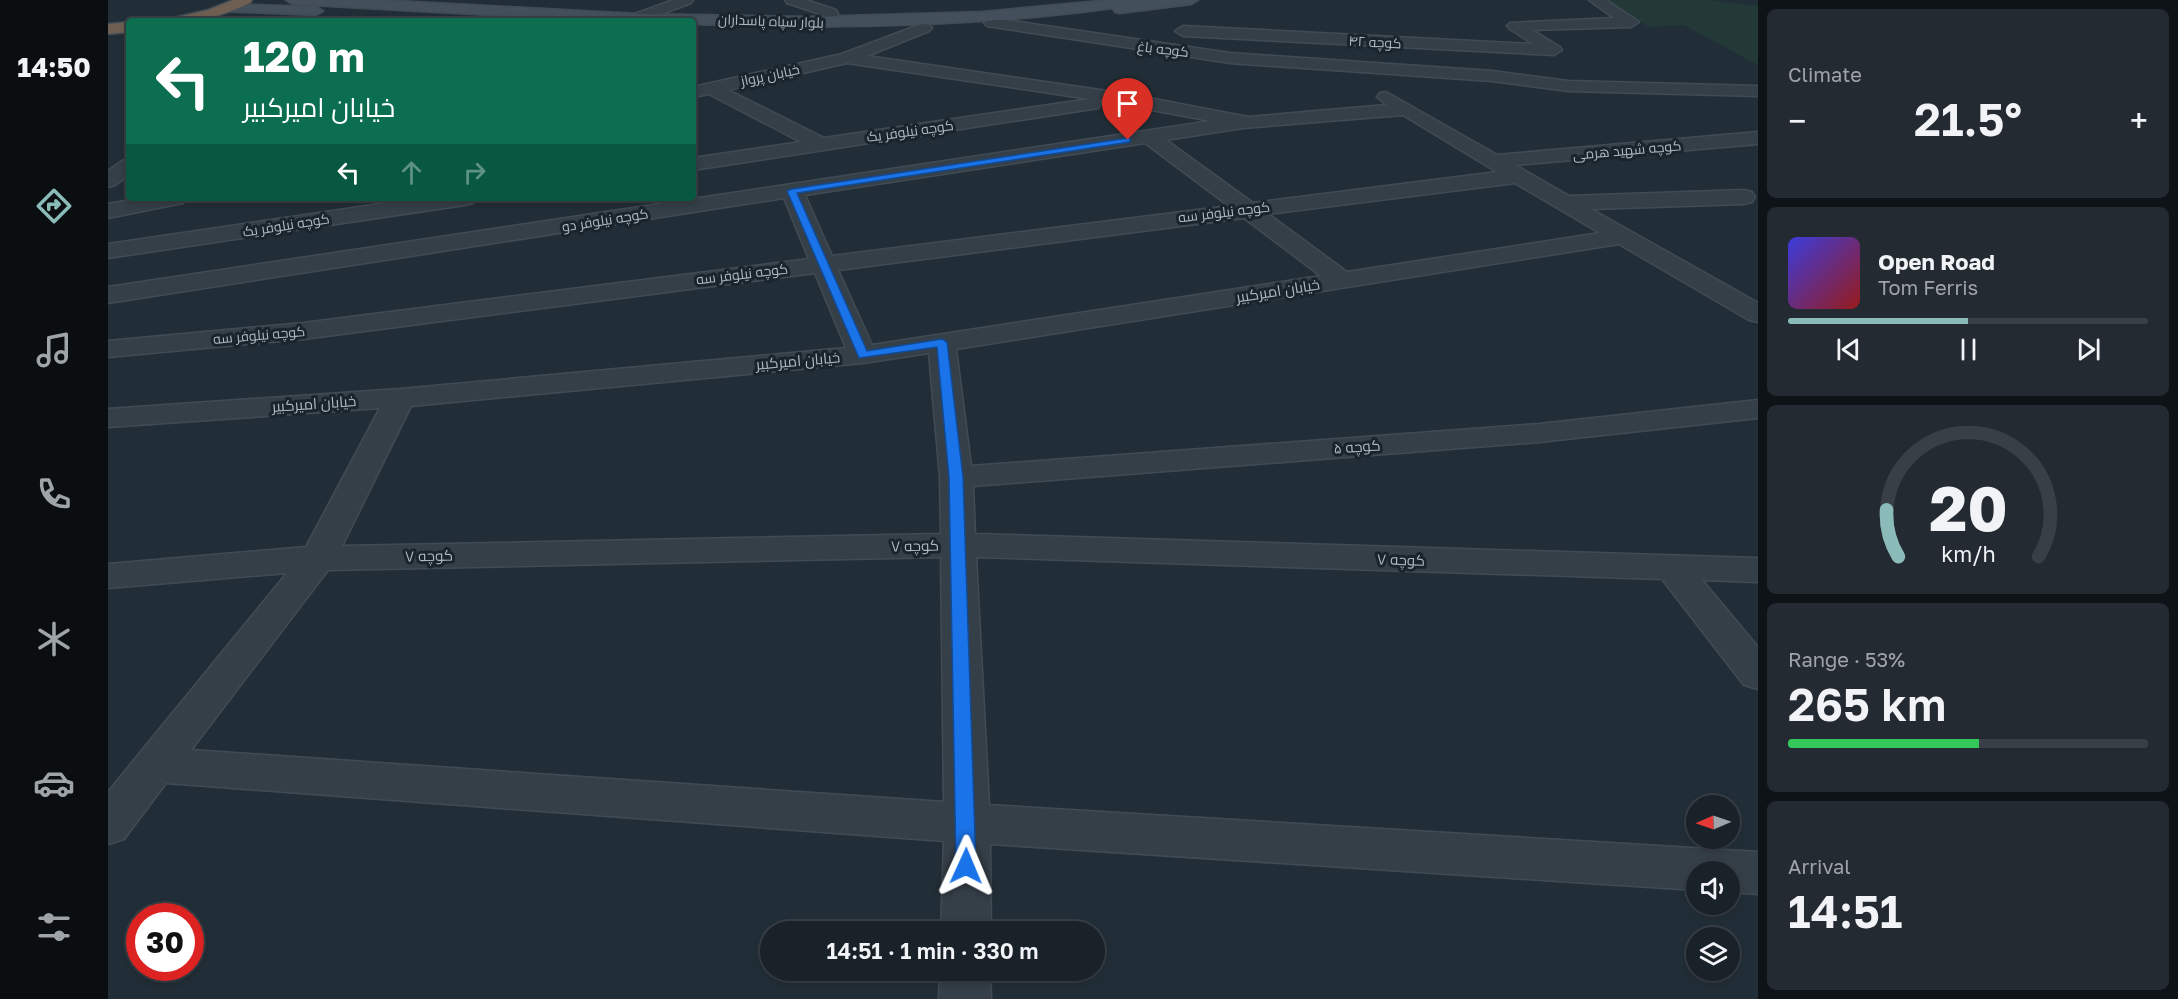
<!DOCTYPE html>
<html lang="en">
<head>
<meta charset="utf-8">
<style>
	:root { --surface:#1a2229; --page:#232a31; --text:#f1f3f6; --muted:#9fa4a8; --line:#383f46; --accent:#8bbbb9 }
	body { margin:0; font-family:"Golos Text",Cairo,sans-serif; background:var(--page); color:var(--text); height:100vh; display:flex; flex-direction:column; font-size:22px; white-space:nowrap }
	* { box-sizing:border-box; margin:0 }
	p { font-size:20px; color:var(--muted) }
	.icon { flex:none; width:33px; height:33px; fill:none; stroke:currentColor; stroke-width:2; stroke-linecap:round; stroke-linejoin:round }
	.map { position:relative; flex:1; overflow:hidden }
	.side { display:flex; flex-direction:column; gap:9px; padding:9px; background:#0e1317; width:420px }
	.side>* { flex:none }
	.top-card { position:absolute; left:18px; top:18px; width:570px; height:183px; border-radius:6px; box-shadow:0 3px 9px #0003,0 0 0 2px var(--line); background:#0b6e4f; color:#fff; overflow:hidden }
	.needle { width:39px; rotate:268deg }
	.fabs { position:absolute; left:1578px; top:795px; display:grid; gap:12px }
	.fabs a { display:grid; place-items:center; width:54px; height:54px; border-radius:50%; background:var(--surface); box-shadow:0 3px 9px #0003,0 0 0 2px var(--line); font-size:30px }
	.speed { position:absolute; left:18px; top:903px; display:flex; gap:12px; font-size:30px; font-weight:700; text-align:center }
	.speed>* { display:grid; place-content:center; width:78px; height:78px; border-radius:50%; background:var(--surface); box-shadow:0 3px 9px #0003,0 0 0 2px var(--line); line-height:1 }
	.speed .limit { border:9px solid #d22; background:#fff; color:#111 }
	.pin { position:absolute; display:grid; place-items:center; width:51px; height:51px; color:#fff; margin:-62px -26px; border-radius:50% 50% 50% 0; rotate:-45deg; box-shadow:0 0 6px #0007 }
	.pin .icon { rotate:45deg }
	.me { position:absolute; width:66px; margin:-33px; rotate:1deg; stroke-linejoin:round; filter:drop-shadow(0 0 4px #0008) }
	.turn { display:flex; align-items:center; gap:21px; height:126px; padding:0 18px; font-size:27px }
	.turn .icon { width:78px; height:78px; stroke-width:2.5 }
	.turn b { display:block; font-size:42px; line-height:51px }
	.lanes { display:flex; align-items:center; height:57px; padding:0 18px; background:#0003; justify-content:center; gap:30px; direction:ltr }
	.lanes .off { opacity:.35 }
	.big { font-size:45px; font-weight:600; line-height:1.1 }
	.side .card { flex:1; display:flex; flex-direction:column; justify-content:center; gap:9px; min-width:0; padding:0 21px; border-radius:9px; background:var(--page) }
	.side .dial { align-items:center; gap:0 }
	.dial svg { height:156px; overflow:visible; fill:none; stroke:var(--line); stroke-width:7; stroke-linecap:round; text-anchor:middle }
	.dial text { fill:var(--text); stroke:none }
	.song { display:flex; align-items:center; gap:18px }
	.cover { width:72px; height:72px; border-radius:9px; background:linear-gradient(135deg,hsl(240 70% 55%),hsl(0 70% 35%)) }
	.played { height:6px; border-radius:3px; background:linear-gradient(90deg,var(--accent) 50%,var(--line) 50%) }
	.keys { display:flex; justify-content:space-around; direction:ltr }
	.heat { display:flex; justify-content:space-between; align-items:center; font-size:33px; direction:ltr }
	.charge { height:9px; border-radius:4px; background:linear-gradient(90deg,#34c759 53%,var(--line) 0) }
	.trip { position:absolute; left:652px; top:921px; width:345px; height:60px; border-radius:30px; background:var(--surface); box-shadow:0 3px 9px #0003,0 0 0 2px var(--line); font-weight:600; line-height:60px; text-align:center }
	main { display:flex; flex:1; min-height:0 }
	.dock { display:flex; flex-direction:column; width:108px; justify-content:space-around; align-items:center; background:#0a0e10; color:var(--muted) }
	.dock .icon { width:42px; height:42px }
	.dock .active { color:var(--accent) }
	.dock b { font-size:27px; color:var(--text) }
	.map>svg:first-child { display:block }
	.green { fill:#233938 }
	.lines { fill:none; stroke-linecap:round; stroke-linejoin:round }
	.street-casing { stroke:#414b54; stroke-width:3 }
	.secondary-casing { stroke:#414b54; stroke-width:3 }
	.highway-casing { stroke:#404a53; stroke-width:3 }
	.street { fill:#353f48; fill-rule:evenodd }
	.secondary { fill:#434f5b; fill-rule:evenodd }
	.highway { fill:#6e5f52; fill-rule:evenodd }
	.route { fill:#1a73e8; stroke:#114b97; stroke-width:1.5 }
	.labels { text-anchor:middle; stroke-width:6; stroke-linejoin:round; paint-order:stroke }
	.far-street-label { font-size:14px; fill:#b0bac4; stroke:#1a242d }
	.street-label { font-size:15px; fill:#b0bac4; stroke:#1a242d }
</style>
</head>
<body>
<main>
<nav class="dock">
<b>14:50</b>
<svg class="icon active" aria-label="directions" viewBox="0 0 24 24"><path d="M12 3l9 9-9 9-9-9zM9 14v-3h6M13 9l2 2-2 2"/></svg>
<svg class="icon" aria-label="music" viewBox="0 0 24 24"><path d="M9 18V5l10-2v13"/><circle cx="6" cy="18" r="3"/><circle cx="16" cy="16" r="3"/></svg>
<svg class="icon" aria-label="phone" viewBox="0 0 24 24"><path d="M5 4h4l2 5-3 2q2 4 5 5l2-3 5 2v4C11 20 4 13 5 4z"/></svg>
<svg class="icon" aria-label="climate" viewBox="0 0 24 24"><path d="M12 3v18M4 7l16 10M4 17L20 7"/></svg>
<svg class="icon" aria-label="car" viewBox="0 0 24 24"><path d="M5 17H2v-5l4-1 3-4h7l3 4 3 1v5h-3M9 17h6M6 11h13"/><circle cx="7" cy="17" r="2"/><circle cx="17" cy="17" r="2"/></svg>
<svg class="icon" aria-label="filters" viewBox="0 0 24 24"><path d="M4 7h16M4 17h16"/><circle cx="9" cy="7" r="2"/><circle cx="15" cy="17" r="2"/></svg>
</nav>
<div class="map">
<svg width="1650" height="999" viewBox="0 0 1650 999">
	<rect width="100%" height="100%" fill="#222e37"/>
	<path class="green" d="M1500 0H1598L1650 6V65L1576 25 1541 27Z"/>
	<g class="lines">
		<g class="street-casing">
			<path id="street" d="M565 0H585L583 3 537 20 530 21 524 17 527 14Z
				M677 0H698L728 10 730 13 726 26H716L713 23 715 15 679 3Z
				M1481 0H1498L1531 22 1523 27 1424 30 1452 47 1454 50 1446 55 1075 36 1067 31 1075 26 1425 44 1402 29 1399 26 1402 23 1506 18Z
				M884 18 1122 53 1384 71 1460 81 1650 86V96L1460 91 1384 81 1122 63 879 26 876 23Z
				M816 23 821 25 824 28 821 31 759 56 1020 94 1140 117 1279 105 1269 97 1272 93 1278 92 1389 155 1650 132V144L1407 165 1461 196 1636 190 1644 192 1647 197 1644 202 1636 204 1483 209 1650 303V322L1641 320 1511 244 848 349 863 466 1431 424 1650 400V418L1431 442 865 486 867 534 1650 558V582L1594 580 1650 647V689L1636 685 1554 579 868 557 881 805 1650 852V894L1622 892V872H1588V890L882 844 883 932H833L836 841 58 783 16 839 0 844V792L179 573 0 588V564L198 547 272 408 0 427V409L292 389 738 348 707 273 195 339 0 357V341L195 323 701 259 676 198 0 303V287L1103 121 990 100 993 104 990 108 984 109 585 170V158L693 142 601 94 585 97V87L734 54ZM739 63 982 99 716 138 620 90ZM1295 115 1389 172 1145 203 1058 140 1135 128ZM1037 143 1121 206 724 256 697 195ZM1407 183 1492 233 1239 272 1160 214ZM1136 218 1213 276 764 345 730 270ZM821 353 832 477 833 534 234 546 303 406 755 363ZM833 557 836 802 83 750 220 570Z
				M21 159V175L7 185 0 187V171L14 161Z
				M33 198H78L75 203 0 218V204Z
				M313 198H368L365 203 357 205 0 258V244Z
				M832 970H882L883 999H831Z"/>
		</g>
		<g class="secondary-casing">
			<path id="secondary" d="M178 0H268L530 14 702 17 874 12 1003 0H1090L1083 4 1012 13 1007 12 1005 8C866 27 725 29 585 24V21H495L185 4Z
				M120 4 208 7 215 11 208 15 115 11 113 8 115 5Z"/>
		</g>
		<g class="highway-casing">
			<path id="highway" d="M125 0H144L142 3C111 17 97 21 62 21L65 18 100 10Z
				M21 22V32L0 34V24Z"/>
		</g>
		<use href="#street" class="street"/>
		<use href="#secondary" class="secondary"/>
		<use href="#highway" class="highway"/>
	</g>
	<path class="route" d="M1020 138H1022V142L689 193 759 351 834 339 839 342 855 477 868 866 865 872 858 875 851 872 848 866 841 477 829 347 751 358 679 191 684 189Z"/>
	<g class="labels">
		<g class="far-street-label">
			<text transform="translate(663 21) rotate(2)" y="5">بلوار سپاه پاسداران</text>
			<text transform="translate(1267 42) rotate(3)" y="5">کوچه ۴۲</text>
			<text transform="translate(1055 49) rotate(7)" y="5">کوچه باغ</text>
			<text transform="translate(662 75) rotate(-12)" y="5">خیابان پرواز</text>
			<text transform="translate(802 131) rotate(-8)" y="5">کوچه نیلوفر یک</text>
			<text transform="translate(1519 150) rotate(-5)" y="5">کوچه شهید هرمی</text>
			<text transform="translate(1116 212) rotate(-7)" y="5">کوچه نیلوفر سه</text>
			<text transform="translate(497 220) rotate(-9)" y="5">کوچه نیلوفر دو</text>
			<text transform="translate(178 225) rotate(-9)" y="5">کوچه نیلوفر یک</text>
			<text transform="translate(634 274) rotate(-7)" y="5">کوچه نیلوفر سه</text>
			<text transform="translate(151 335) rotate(-5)" y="5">کوچه نیلوفر سه</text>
		</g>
		<g class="street-label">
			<text transform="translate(1170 291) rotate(-9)" y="5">خیابان امیرکبیر</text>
			<text transform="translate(690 361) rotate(-5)" y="5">خیابان امیرکبیر</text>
			<text transform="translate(206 404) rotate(-4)" y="5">خیابان امیرکبیر</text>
			<text transform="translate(1249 447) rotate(-4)" y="5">کوچه ۵</text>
			<text transform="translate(807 546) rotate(-1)" y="5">کوچه ۷</text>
			<text transform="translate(321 556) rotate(-1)" y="5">کوچه ۷</text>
			<text transform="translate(1293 560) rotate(2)" y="5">کوچه ۷</text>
		</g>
	</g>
</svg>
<div class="fabs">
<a><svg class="needle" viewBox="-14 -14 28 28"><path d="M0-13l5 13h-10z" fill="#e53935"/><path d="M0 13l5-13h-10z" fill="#9fa4a8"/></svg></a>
<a><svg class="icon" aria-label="sound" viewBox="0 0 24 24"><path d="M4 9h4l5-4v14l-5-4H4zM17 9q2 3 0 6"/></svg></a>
<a><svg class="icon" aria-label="layers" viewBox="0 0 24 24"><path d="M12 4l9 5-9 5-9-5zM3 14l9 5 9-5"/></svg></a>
</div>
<div class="speed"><div class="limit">30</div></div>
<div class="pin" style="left:1020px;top:140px;background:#d93025"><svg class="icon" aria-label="arrive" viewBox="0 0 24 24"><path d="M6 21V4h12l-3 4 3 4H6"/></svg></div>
<svg class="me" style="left:858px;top:866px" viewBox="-20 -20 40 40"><path d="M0-17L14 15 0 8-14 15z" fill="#1a73e8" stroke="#fff" stroke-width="4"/></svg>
<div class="trip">14:51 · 1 min · 330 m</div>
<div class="top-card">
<div class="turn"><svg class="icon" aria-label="left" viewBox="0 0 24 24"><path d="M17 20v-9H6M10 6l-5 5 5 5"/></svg><div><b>120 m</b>خیابان امیرکبیر</div></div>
<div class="lanes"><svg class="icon" aria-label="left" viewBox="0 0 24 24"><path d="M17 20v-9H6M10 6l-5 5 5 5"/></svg><svg class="icon off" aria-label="ahead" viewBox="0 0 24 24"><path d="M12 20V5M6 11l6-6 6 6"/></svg><svg class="icon off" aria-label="right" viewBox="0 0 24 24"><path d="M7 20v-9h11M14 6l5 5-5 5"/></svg></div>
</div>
</div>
<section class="side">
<div class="card"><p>Climate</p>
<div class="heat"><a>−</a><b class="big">21.5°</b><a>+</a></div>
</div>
<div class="card">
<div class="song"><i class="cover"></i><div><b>Open Road</b><p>Tom Ferris</p></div></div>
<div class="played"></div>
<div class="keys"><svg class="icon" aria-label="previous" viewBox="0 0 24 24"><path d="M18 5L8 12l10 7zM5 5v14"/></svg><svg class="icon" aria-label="pause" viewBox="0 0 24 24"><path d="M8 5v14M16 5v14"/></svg><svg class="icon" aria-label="next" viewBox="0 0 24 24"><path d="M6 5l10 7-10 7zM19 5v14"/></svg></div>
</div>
<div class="card dial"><svg viewBox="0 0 100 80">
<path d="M14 69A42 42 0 1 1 86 69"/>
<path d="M14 69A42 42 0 0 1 8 45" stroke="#8bbbb9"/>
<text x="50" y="56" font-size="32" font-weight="700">20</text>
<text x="50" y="72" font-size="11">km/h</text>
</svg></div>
<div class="card"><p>Range · 53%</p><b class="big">265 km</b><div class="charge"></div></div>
<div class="card"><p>Arrival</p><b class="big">14:51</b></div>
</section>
</main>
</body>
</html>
